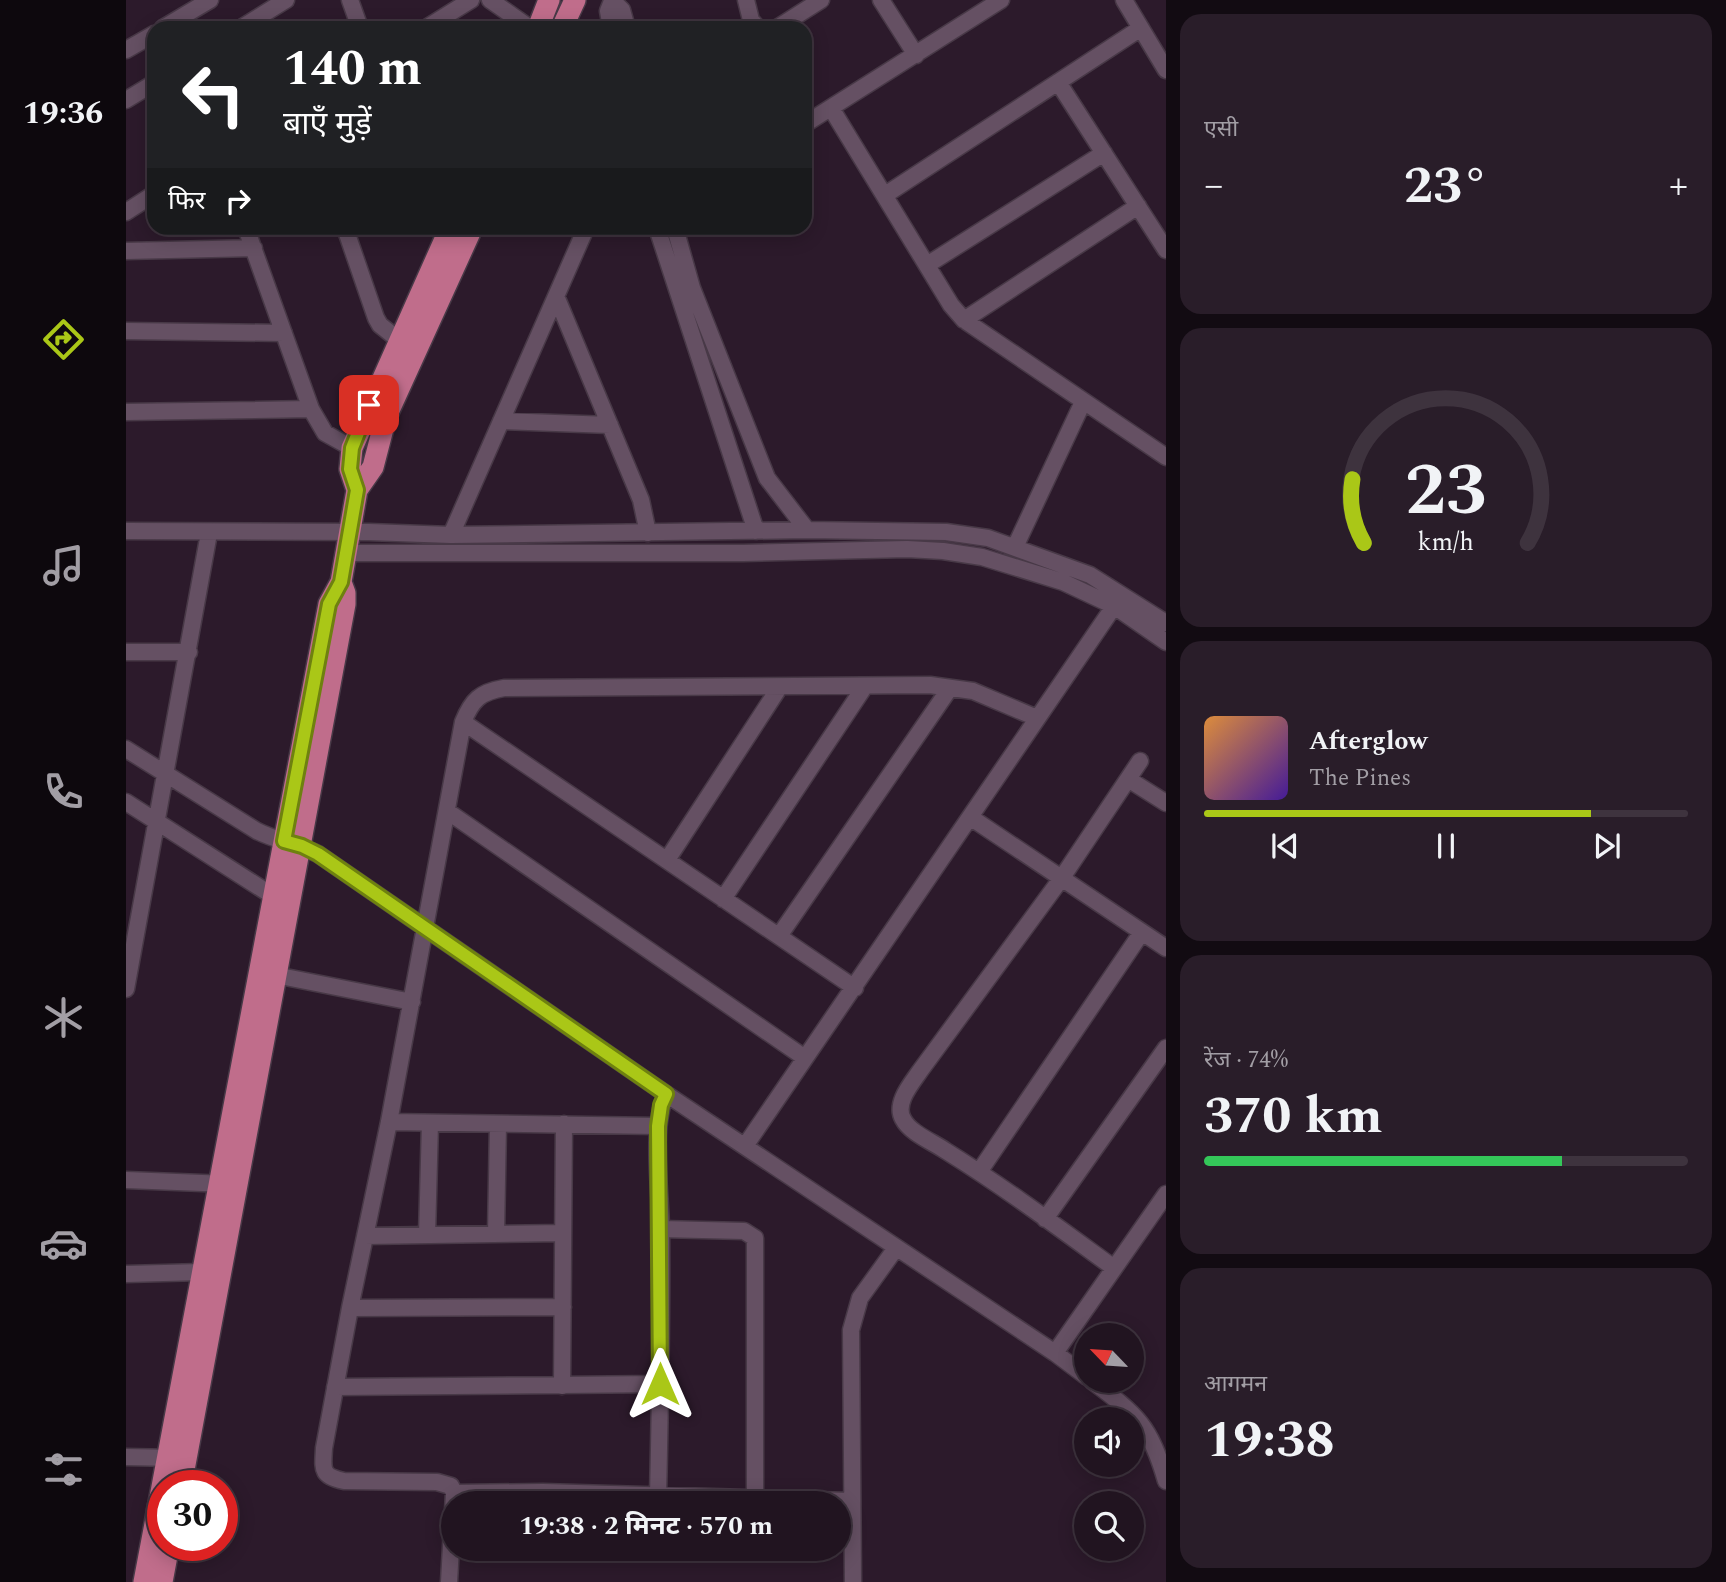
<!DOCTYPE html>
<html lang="hi">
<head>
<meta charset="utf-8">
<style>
	:root { --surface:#211420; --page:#291d29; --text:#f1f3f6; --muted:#a29ea5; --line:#3e333e; --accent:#aac717 }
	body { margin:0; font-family:Spectral,"Noto Sans Devanagari",serif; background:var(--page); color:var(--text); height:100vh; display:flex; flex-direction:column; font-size:26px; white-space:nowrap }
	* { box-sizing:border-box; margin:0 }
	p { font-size:23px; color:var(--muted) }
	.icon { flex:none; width:38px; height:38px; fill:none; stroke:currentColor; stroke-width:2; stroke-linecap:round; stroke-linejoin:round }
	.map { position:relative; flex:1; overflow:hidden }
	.drawer { display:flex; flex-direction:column; gap:14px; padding:14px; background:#120b12; width:560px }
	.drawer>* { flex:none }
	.top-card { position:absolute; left:21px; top:21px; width:665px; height:214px; border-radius:21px; box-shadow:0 4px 18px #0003,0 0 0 2px var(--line); background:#202124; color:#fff; overflow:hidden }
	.needle { width:46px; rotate:295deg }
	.controls { position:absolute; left:948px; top:1323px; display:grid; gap:14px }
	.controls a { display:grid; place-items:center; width:70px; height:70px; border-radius:50%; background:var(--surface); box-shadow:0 4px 18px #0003,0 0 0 2px var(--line); font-size:35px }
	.speed { position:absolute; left:21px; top:1470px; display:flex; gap:14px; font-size:35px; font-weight:700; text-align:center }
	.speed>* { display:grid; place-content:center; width:91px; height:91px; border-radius:50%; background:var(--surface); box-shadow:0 4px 18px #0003,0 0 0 2px var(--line); line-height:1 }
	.speed .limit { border:10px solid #d22; background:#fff; color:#111 }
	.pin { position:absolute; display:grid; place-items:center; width:60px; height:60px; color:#fff; margin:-30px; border-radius:14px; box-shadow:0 4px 10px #0006 }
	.me { position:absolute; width:77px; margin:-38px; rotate:0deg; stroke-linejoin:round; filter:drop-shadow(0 0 5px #0008) }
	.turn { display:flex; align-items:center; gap:24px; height:147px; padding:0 21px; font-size:32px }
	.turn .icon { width:91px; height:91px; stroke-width:2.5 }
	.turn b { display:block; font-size:49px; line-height:60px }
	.then { display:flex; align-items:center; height:66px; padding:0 21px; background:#0003; gap:14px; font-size:26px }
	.big { font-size:52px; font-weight:700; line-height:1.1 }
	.drawer .card { flex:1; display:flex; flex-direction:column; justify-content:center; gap:10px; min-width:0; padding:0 24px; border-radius:21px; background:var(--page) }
	.drawer .dial { align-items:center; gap:0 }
	.dial svg { height:182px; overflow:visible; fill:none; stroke:var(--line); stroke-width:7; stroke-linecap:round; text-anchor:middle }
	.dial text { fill:var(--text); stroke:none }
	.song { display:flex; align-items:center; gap:21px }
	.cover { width:84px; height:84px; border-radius:10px; background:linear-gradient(135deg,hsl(30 70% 55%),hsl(260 70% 35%)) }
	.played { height:7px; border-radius:4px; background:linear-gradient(90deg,var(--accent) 80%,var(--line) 80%) }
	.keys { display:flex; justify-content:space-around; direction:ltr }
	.heat { display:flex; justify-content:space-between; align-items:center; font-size:38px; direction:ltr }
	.charge { height:10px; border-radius:5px; background:linear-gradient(90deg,#34c759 74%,var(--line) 0) }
	.trip { position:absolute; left:315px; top:1491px; width:410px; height:70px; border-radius:35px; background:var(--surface); box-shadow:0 4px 18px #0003,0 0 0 2px var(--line); font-weight:700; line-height:70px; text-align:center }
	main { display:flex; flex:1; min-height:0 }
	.tabs { display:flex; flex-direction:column; width:126px; justify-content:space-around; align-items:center; background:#0d080d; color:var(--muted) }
	.tabs .icon { width:49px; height:49px }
	.tabs .active { color:var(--accent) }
	.tabs b { font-size:32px; color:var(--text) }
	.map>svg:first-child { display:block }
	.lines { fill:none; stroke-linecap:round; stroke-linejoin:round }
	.minor-casing { stroke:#483947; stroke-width:19 }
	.major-casing { stroke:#483947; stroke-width:24 }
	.minor { stroke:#655063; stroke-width:16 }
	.major { stroke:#c06d8b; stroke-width:21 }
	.route-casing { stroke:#6e810f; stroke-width:18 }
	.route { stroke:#aac717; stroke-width:12 }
</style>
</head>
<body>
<main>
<nav class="tabs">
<b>19:36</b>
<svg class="icon active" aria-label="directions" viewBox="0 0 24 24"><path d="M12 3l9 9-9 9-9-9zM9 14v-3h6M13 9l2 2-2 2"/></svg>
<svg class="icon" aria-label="music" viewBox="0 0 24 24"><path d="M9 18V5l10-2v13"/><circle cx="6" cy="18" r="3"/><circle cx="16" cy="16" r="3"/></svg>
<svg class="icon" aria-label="phone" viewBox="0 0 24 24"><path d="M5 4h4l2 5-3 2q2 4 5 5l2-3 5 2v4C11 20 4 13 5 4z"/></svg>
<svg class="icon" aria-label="climate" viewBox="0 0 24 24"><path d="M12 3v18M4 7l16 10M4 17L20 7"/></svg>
<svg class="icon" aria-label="car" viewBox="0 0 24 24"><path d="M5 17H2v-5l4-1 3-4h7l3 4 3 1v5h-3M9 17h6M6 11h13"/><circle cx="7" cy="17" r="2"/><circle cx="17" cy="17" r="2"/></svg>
<svg class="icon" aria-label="filters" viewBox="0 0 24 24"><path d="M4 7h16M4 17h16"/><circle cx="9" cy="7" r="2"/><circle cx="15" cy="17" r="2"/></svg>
</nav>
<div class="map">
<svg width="1040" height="1582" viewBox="0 0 1040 1582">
	<rect width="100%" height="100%" fill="#2c1a2b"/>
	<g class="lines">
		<g class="minor-casing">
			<path id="minor" d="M224 0 234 28
				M364 0 404 28
				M486 0 496 10 501 28
				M620 0 625 20 632 28
				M755 0 790 55
				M998 0 1040 70
				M37 28 84 0
				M115 28 160 0
				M300 28 345 0
				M485 28 482 11 486 1
				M651 28 695 0
				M0 50 28 34
				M932 82 1040 250
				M0 100 28 83
				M705 108 825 305 838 320 1040 457
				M679 124 875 0
				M759 195 1015 28
				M0 212 28 194
				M120 228 185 409 199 433 226 448
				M219 228 250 318 254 325 274 341
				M531 228 630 531
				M549 228 566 288 641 478 681 530
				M0 251 128 248
				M801 265 978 153
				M430 296 515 500 522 533
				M838 320 1012 206
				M0 331 158 333
				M0 412 185 409
				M375 421 484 425
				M0 531 243 532 325 535 681 530 820 532 862 538 964 575 1040 623
				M325 535 460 228
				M889 547 957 402
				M220 553H617L781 549 817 551 856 557 937 582 988 606 1040 642
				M0 652H63
				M337 722 729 988
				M0 749 131 831C151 841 172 844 192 854L540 1094 929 1353 961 1377
				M1002 779 1040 803
				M0 802 147 896 155 899
				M321 811 679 1058
				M844 817 1040 948
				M541 860 653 688
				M597 899 739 686
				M653 936 824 688
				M139 973 286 1002
				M0 989 83 533
				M263 1122 532 1126
				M619 1146 993 599
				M853 1172 1016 932
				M0 1180 102 1184
				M919 1219 1040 1048
				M535 1229 618 1231 629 1238V1499
				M370 1234 372 1124
				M301 1235 304 1123
				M239 1236 437 1233
				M988 1268C933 1228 878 1187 820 1151 807 1142 784 1133 777 1119 768 1103 786 1083 794 1071L935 879 1014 761
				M0 1274 76 1272
				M224 1308 437 1307
				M929 1353 1040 1194
				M966 1381C1011 1415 1024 1425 1040 1481
				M436 1386 438 1124
				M209 1387 534 1384
				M0 1457 50 1458
				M328 1493 417 1492 725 1501
				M532 1496C534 1407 536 1317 535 1227 534 1190 525 1127 540 1094
				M323 1582 328 1493 325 1486 311 1482 218 1481C194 1476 197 1469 198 1448L224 1308 263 1122 337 722C346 700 354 692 378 688L804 685 847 691 911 718
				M727 1582 725 1330 734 1298 770 1248"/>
		</g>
		<g class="major-casing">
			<path id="major" d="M412 28 423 0
				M436 28 449 0
				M231 490 224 469 226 448 324 228
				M55 1486 219 604V593L215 582
				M18 1582 203 604 215 582 231 490 247 467 260 417 346 228
				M36 1582 43 1545"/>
		</g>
		<use href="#minor" class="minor"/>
		<use href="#major" class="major"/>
	</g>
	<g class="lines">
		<g class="route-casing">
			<path id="route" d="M243 405 226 448 224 469 231 490 215 582 203 604 158 841 176 846 192 854 540 1094 535 1105 532 1126 534 1384"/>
		</g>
		<use href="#route" class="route"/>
	</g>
</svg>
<div class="controls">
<a><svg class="needle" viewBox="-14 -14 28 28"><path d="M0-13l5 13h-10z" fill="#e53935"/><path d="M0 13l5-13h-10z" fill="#a29ea5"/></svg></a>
<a><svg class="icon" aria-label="sound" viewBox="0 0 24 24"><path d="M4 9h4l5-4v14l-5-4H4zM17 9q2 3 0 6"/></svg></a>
<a><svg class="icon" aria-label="search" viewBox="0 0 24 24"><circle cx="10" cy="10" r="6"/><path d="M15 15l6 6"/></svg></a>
</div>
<div class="speed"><div class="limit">30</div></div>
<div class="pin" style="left:243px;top:405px;background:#d93025"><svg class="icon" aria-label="arrive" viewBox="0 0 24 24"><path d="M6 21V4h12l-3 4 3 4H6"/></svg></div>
<svg class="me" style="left:534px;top:1384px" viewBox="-20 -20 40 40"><path d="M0-17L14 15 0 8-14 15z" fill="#aac717" stroke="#fff" stroke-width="4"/></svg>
<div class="trip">19:38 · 2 मिनट · 570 m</div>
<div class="top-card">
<div class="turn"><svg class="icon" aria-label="left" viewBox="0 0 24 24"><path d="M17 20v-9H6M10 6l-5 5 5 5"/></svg><div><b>140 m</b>बाएँ मुड़ें</div></div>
<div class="then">फिर<svg class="icon" aria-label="right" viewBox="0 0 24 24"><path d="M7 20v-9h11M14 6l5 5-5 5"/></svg></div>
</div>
</div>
<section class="drawer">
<div class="card"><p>एसी</p>
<div class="heat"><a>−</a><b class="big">23°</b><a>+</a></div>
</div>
<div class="card dial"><svg viewBox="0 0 100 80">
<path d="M14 69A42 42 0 1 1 86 69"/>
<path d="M14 69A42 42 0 0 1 9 41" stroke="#aac717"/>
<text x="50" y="56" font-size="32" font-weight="700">23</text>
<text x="50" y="72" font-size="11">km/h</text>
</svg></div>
<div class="card">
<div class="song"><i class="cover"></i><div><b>Afterglow</b><p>The Pines</p></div></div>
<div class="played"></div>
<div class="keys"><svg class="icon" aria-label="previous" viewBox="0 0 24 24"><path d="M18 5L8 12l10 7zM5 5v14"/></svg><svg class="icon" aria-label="pause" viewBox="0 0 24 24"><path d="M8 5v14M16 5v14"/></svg><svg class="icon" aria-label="next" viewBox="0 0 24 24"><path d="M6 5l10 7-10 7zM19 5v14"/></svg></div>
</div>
<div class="card"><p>रेंज · 74%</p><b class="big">370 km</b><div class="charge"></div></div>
<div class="card"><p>आगमन</p><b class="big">19:38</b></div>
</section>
</main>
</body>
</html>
